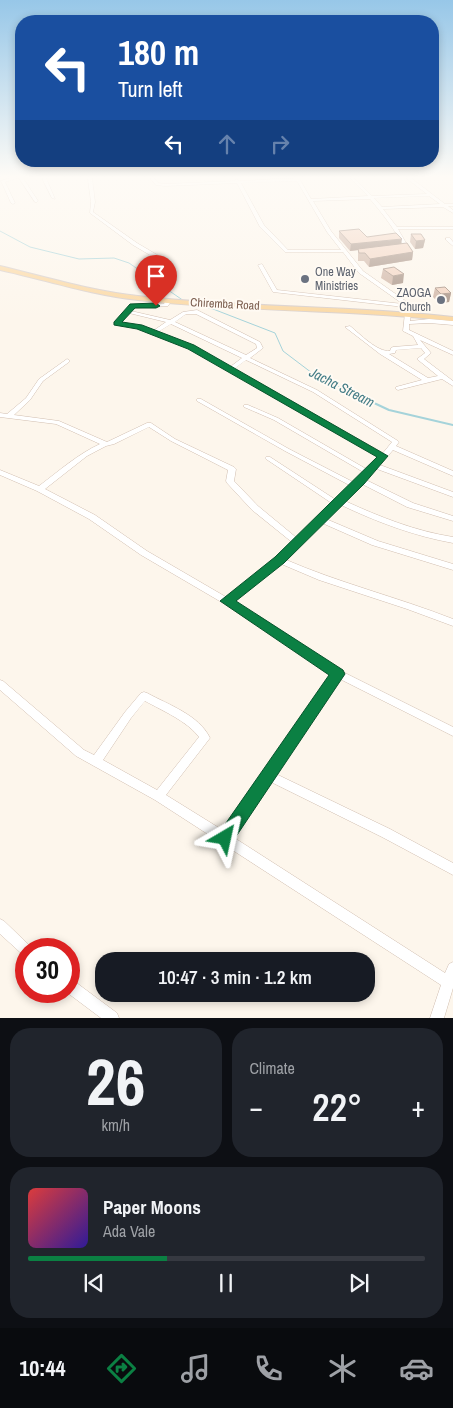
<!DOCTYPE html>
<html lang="en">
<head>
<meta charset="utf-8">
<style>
	:root { --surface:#171b24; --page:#20242c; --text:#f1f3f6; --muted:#9ea1a6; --line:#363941; --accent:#0b8043 }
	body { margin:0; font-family:"Archivo Narrow",sans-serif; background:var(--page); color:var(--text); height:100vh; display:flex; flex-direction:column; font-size:19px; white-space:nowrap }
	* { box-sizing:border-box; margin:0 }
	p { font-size:16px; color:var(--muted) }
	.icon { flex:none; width:28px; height:28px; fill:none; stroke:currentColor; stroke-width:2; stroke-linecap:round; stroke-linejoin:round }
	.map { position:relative; height:1018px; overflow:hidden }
	.panel { display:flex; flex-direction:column; gap:10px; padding:10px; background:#0d0f14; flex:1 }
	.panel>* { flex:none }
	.hud { position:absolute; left:15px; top:15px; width:424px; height:152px; border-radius:20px; box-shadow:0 2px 8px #0003; background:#1a4fa0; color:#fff; overflow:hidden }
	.speed { position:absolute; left:15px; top:938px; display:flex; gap:10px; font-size:25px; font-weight:700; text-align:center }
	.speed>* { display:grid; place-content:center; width:65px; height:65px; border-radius:50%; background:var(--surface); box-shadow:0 2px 8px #0003; line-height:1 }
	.speed .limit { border:8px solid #d22; background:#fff; color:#111 }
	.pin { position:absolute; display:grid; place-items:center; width:42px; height:42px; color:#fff; margin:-51px -21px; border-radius:50% 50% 50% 0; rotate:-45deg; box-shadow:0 0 5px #0007 }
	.pin .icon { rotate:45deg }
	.me { position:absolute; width:55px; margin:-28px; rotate:36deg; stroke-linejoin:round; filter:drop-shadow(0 0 4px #0008) }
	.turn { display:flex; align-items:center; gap:18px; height:105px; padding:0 20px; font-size:22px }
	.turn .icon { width:65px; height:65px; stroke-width:2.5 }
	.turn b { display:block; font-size:35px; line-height:42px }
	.lanes { display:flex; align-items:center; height:48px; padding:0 20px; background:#0003; justify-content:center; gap:25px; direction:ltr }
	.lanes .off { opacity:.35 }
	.big { font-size:38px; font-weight:600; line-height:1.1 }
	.panel .card { flex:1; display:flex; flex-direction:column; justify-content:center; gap:8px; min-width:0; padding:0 18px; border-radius:20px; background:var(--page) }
	.panel .dial { align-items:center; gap:0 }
	.dial b { font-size:65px; line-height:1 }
	.song { display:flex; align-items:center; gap:15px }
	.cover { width:60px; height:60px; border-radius:8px; background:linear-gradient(135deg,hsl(0 70% 55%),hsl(250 70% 35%)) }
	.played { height:5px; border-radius:2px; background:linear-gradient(90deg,var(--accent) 35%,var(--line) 35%) }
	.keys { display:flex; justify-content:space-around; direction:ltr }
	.heat { display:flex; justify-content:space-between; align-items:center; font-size:28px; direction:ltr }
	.panel .tiles { flex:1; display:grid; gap:10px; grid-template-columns:1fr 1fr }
	.card:last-child { grid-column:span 2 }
	.trip { position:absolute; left:95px; top:952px; width:280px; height:50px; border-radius:20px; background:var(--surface); box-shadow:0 2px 8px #0003; font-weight:600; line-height:50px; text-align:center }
	.tabs { display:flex; height:80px; justify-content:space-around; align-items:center; background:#090b0e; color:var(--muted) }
	.tabs .icon { width:35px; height:35px }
	.tabs .active { color:var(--accent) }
	.tabs b { font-size:22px; color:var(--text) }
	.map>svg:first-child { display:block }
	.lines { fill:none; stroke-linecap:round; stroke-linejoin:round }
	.stream-far1 { stroke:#a5d3da; stroke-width:1 }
	.stream { stroke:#a5d3da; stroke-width:2 }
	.minor-casing { stroke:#d1beb0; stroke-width:1 }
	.major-casing { stroke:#dad1cd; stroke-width:2 }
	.minor { fill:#fff; fill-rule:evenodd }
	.major { fill:#fbd9a5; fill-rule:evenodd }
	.wall { fill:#d1b7a8 }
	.shaded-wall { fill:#aa9588 }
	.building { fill:#f3d5c3; stroke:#aa9588 }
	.route { fill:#0b8043; stroke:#07532c }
	.worship-dot { fill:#6b7280; stroke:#fffaf3; stroke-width:2 }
	.labels { text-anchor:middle; stroke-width:4; stroke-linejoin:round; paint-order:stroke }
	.far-worship-label { font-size:12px; fill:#5b616d; stroke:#fffaf3; text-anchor:start }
	.far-street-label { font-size:12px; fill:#7a5c4d; stroke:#fffaf3 }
	.far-water-label { font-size:14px; font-style:italic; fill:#437c86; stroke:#fffaf3 }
</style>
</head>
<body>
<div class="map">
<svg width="453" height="1018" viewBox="0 0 453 1018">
	<rect width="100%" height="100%" fill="#fdf6ec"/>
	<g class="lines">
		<path class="stream-far1" d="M0 231 30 247 79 259 114 258 129 263 184 301
			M190 305 213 309 275 333 283 351 316 376 359 396"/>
		<path class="stream" d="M357 395 389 410 453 425"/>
		<g class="minor-casing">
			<path id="minor" d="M10 178H17L5 182 15 203 13 204 11 203 1 181Z
				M19 178H23L38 201 37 202H35Z
				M42 178H46L55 199 52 198Z
				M88 178H92L95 202 93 212 137 243 159 256V258H155L133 245 90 213 91 202Z
				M150 178H154L158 183 165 184 236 181 235 180 237 179 239 181 299 178 311 199 368 196 350 178H354L372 196 427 194 406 178H411L445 204H453V206H448L453 210V213L443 207 383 209 397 227H453V229H398L409 248 402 251 400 250 404 247C395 230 383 214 370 199L313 201 331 231 363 271 407 302C410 308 411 313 410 321L429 319 453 321V325L429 323 409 324V330L453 351V355L420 340 431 353 424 359 453 381V386L442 379 398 390 396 389V387L422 380 380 354 345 327 350 326C360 334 377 352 390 351L391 348 393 347 418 345 413 336 403 331 405 313 404 307 273 292 258 265 262 264 277 290 403 304 359 273 343 252H285L260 227 237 183 165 186 156 185ZM297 181 327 232 341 250H288L264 225 241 183ZM429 196 440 204 382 207 374 198ZM421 348 425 353 417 359 438 376 428 378 389 354 395 353 396 350Z
				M446 238H450L453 242V246L446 240Z
				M168 299 171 301 168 306 134 308 131 311 170 320 183 312 197 310 260 342 263 348 250 358 317 390 398 441 399 442 396 446 453 471V476L393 450 380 465 453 492V497L377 469 366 480 413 503 453 516V521L407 507 362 484 345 501C380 517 415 531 453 537V543C414 536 377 522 341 505L326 519 378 541 453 564V570L372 545 322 523 301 545 284 559C339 583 397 597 453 619V626L407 609 319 580 279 563 232 601 341 671 453 727V736L340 679 276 774 390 829 453 863V875L382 837 271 782 233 837 445 973 449 964 453 962V988L444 1018H430L441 985 155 800 76 756 0 690V680L3 681 84 750 94 755 125 712 141 693 144 692 147 693C169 705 199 715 210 738L166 795 224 831 265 773 332 675 223 603 141 555 89 519 37 491 0 475V470L39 486C59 471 78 454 100 444L56 424 0 417V413L7 414 26 398 39 379 67 359 69 360V362L43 381 30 400 14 415 59 421 107 442 147 423H151L175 439 234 467 236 469 234 481 258 506 298 539 333 504 266 459 265 458 266 457H270L336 500 351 486 285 451 197 401V399H201L289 449 355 483 365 473 274 420 244 407V405H248L278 418 368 470 380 457 189 348 138 328 116 325 113 323 131 305 164 304 166 300ZM129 313 166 322 153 331 141 326 120 322ZM186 314H196L256 344 257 348 246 355 175 322ZM171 324 242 358 230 367 193 346 158 332ZM246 360 313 392 392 442 383 453 234 369ZM149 427 171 441 228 470 226 481 227 483 252 510 293 543 226 597 147 551 95 515 45 489 87 456 106 446 114 444ZM145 701C163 711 187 721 199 737L157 790 103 760 131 718Z
				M0 919 4 921 30 946 32 949H26V956L22 954 0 934Z
				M69 980 74 981 117 1013 119 1018H101L65 991H69Z"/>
		</g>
		<g class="major-casing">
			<path id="major" d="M0 266C46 277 91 291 138 296 242 308 348 305 453 317V321C348 309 242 312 138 300 91 295 46 280 0 270Z"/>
		</g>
		<use href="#minor" class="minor"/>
		<use href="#major" class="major"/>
	</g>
	<path class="wall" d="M339 231 401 244 413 252 412 260 369 267 364 261H358V250L350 251 339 238Z
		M411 234 425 240 423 248 415 249 410 242Z
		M383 269 403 283 392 285 381 278Z
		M435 288 451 293 449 302 439 303 433 297Z"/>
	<path class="shaded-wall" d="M402 239 401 245 350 251 351 244Z
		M425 240 423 248 415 249 416 241Z
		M413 252 412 260 369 267 370 259Z
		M404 274 403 283 392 285 393 276Z
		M451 293 449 302 439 303 441 294Z"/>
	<path class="building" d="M359 229 367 237 396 233 402 239 351 244 339 231Z
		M411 234H421L425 240 416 241Z
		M407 243 413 252 370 259 365 253H359L358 249Z
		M394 267 404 274 393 276 383 269Z
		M445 287 451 293 441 294 435 288Z"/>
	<linearGradient id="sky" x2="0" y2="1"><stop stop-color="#97c7e8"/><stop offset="0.55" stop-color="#fefbf6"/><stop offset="1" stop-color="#fefbf6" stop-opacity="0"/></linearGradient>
	<rect width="453" height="321" fill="url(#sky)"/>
	<path class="route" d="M130 304 156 303 160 306 156 308H135L122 322 142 325 194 345 388 456 364 484 284 563 236 601 343 670 345 674 231 844 225 847 219 844 216 838 219 833 329 675 220 601 275 557 377 457 188 349 137 329 114 325V322Z"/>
	<g class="worship-dot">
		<circle cx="305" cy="279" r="5"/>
		<circle cx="441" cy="300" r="5"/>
	</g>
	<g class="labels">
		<g class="far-worship-label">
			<text x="315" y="276">One Way<tspan x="315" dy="14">Ministries</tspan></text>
			<text x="431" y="297" text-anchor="end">ZAOGA<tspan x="431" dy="14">Church</tspan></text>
		</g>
		<g class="far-street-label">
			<text transform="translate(225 304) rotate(3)" y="4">Chiremba Road</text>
		</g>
		<g class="far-water-label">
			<text transform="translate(342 387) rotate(27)" y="5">Jacha Stream</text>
		</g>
	</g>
</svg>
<div class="speed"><div class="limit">30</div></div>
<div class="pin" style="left:156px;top:306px;background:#d93025"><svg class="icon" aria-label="arrive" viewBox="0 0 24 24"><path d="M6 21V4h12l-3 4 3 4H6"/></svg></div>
<svg class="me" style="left:225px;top:838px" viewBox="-20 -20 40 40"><path d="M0-17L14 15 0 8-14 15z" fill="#0b8043" stroke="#fff" stroke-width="4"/></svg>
<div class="trip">10:47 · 3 min · 1.2 km</div>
<div class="hud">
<div class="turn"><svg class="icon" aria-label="left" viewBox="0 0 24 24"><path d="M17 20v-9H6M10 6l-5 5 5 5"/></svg><div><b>180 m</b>Turn left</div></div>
<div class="lanes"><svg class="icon" aria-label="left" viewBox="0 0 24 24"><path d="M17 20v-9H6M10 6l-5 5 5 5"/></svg><svg class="icon off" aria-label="ahead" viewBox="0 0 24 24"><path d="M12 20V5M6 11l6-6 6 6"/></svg><svg class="icon off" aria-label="right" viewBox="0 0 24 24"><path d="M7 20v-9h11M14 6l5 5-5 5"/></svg></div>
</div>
</div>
<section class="panel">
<div class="tiles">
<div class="card dial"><b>26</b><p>km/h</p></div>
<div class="card"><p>Climate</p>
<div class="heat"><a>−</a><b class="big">22°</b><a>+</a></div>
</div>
<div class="card">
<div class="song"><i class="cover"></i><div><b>Paper Moons</b><p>Ada Vale</p></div></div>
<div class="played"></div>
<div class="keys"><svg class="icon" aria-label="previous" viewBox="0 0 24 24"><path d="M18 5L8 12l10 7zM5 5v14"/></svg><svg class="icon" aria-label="pause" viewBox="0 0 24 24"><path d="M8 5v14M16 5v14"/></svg><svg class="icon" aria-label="next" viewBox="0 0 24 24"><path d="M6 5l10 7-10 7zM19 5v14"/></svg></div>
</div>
</div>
</section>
<nav class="tabs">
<b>10:44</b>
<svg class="icon active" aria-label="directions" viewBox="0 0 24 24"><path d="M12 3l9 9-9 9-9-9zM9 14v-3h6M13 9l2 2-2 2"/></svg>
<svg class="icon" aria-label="music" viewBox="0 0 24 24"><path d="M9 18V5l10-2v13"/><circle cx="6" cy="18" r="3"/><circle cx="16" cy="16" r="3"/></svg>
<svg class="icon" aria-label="phone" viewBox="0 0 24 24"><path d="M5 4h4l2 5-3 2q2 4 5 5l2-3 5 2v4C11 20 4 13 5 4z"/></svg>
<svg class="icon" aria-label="climate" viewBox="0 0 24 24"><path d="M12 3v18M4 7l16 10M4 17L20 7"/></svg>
<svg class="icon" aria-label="car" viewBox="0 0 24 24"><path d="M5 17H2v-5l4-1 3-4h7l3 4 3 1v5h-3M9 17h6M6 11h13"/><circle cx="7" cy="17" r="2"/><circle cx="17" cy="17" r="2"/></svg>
</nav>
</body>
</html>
